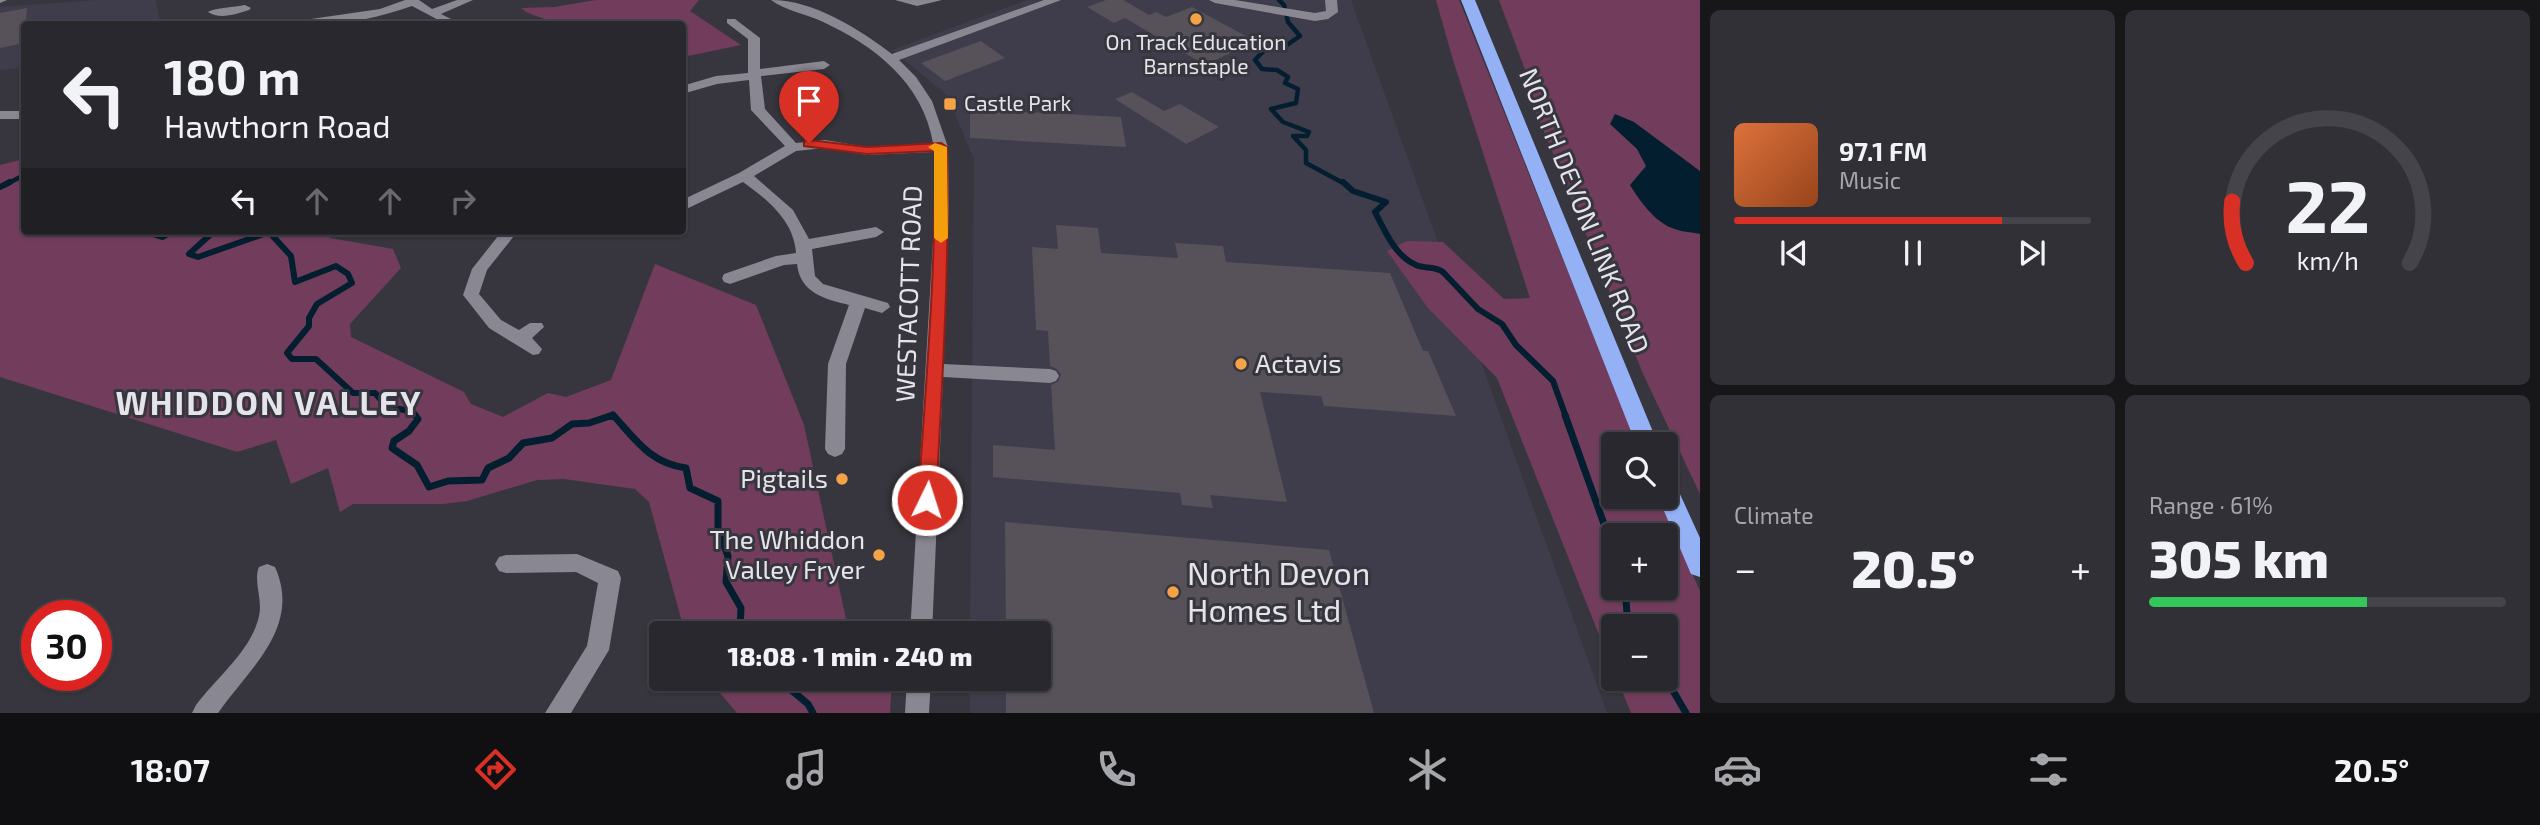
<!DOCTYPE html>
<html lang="en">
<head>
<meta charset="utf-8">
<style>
	:root { --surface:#29282e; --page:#313036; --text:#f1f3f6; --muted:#a5a6aa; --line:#45444a; --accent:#d93025 }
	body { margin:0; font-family:"Exo 2",sans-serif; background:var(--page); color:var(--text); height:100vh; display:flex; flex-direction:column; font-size:26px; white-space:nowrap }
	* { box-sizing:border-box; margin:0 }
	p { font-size:23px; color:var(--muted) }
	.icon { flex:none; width:38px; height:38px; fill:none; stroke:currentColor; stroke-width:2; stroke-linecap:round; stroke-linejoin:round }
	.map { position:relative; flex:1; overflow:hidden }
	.drawer { display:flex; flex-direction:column; gap:10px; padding:10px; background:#171619; width:840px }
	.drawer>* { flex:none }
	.banner { position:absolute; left:21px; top:21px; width:665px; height:214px; border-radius:7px; box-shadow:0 2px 5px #0004,0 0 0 2px var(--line); background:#29282e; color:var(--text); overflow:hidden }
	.buttons { position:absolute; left:1601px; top:432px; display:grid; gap:14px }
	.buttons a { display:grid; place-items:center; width:77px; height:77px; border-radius:7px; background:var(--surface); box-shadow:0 2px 5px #0004,0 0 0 2px var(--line); font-size:35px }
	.speed { position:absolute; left:21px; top:600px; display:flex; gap:14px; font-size:35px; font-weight:700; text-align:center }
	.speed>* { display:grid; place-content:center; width:91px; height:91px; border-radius:50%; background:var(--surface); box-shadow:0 2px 5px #0004,0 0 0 2px var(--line); line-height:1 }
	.speed .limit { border:10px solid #d22; background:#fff; color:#111 }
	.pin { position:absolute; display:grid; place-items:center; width:60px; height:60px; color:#fff; margin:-72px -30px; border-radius:50% 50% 50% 0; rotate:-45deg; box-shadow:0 0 7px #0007 }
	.pin .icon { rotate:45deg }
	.me { position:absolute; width:77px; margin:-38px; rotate:4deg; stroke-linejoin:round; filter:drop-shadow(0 0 5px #0008) }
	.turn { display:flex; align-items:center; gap:24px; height:147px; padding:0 28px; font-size:32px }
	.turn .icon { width:91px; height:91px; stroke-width:2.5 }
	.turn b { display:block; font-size:49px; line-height:60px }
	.lanes { display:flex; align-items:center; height:66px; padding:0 28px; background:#0003; justify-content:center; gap:35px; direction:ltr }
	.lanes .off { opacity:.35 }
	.big { font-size:52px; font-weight:800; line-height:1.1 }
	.drawer .tile { flex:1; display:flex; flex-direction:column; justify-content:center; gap:10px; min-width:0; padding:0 24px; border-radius:10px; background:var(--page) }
	.drawer .dial { align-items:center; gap:0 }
	.dial svg { height:182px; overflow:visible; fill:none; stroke:var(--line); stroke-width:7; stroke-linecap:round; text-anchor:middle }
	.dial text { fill:var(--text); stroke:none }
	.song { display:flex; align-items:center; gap:21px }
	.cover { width:84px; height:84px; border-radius:10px; background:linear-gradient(135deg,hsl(20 70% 55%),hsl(20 70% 35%)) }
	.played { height:7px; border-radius:4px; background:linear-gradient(90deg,var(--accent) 75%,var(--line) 75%) }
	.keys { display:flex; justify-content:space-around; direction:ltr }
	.heat { display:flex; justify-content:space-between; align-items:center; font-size:38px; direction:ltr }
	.charge { height:10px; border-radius:5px; background:linear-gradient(90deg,#34c759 61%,var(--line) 0) }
	.drawer .tiles { flex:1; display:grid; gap:10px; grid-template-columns:repeat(2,1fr) }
	.trip { position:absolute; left:649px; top:621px; width:402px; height:70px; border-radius:7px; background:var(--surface); box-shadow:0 2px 5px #0004,0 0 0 2px var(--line); font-weight:800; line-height:70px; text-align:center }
	.tab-bar { display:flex; height:112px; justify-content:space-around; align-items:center; background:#101012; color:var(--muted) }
	.tab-bar .icon { width:49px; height:49px }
	.tab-bar .on { color:var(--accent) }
	.tab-bar b { font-size:32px; color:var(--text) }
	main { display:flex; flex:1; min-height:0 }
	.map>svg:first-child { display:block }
	.built { fill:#3f3d4b }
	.green { fill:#723d5c; fill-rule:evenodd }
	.water { fill:#031e2f }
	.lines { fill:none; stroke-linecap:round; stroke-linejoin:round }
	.stream-far2 { stroke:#031e2f; stroke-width:4.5 }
	.stream-far1 { stroke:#031e2f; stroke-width:6 }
	.stream { stroke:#031e2f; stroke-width:7 }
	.building { fill:#575159 }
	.minor { fill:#898791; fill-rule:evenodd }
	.highway { fill:#94b1f6; fill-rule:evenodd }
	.route { fill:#d93025; stroke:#8d1f18; stroke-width:2 }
	.slow { fill:#f59e0b }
	.poi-dot { fill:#f6a247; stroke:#37363e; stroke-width:2.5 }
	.labels { text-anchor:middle; stroke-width:6; stroke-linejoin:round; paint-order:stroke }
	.far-poi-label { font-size:21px; fill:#e5e4ea; stroke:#37363e }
	.street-label { font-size:26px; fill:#e5e4ea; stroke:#37363e }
	.poi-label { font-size:26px; fill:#e5e4ea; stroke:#37363e; text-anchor:end }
	.near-poi-label { font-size:32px; fill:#e5e4ea; stroke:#37363e; text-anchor:start }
	.district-label { font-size:33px; font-weight:bold; letter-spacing:2px; fill:#e5e4ea; stroke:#37363e }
</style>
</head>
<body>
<main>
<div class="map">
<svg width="1700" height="713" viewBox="0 0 1700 713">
	<rect width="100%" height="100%" fill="#37363e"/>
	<path class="built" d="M97 0H156L160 24H24V68L0 70V7Z
		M1027 0H1351L1607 713H970V679H1040V634L970 633 974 159 947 95 892 50Z"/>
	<path class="green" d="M596 0H699L690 11 741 45 683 57 682 24H554C544 16 531 17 521 8L554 7Z
		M1436 0H1459L1637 444H1614V497H1658L1700 591V713H1631L1617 679H1666V626H1614L1613 670 1497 378 1428 308 1387 251 1407 241 1443 242 1504 299 1530 298 1453 60ZM1614 536H1666V588H1614Z
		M1499 0H1700V494L1644 376 1536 112 1530 83Z
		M24 159V231H325L330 238 393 249 401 268 350 324 351 337 464 392 471 404 503 417 548 393 566 397 611 380 655 264 756 305 804 425 849 633H685L649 502 635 489 564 479 537 480 467 501 443 504H353L340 512 328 468 291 484 276 440 237 452 0 377V165Z
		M708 679H892L890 713H737Z"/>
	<path class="water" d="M1615 114 1634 122 1700 171V234C1691 232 1681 232 1672 228 1655 222 1639 200 1630 185L1646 166 1637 149 1610 124Z"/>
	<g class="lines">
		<path class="stream-far2" d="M1279 0 1284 5 1288 22 1300 36 1287 45 1270 44 1255 60 1262 69 1277 70 1288 77 1285 83 1298 89 1296 103 1271 109 1283 122 1309 132 1307 136H1293L1306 150V163L1345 184
			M7 184 24 175"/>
		<path class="stream-far1" d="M1343 182 1353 191 1386 202 1375 212C1385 231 1395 256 1416 265 1425 269 1435 266 1443 272L1478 309 1502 324 1516 345 1553 381 1566 417
			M0 187 10 182
			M144 231 162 237 173 231
			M207 231 211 234 189 254 198 257 269 232 291 256 295 282 336 266 348 274 352 283 317 304 309 318V326L287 353 292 359H316L353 393H375L386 406 413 412 416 417
			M608 417H615"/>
		<path class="stream" d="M415 415 418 419 409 431 394 441 392 448 417 465 429 487 448 481 482 480 488 468 509 458 523 443 552 438 572 424 589 423 613 415
			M613 415C636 440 650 463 686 468L690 488 718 501V530L728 556 726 582 741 608 740 629 744 634
			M1565 415 1614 552
			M1625 588 1628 626
			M778 679 808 704 813 713
			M1661 679 1672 689 1686 713"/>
	</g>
	<path class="building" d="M1106 0H1123L1149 15 1156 12 1166 17 1192 7 1255 41 1205 65 1125 18 1114 23 1087 7Z
		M27 8 24 43 0 48V13Z
		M981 41 1005 58 945 81 921 63Z
		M1132 92 1164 111 1180 104 1219 127 1186 144 1115 99Z
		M970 109 1121 117 1126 147 970 138Z
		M1056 225 1098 228 1101 253 1178 258 1175 243 1223 246 1226 262 1390 273 1423 351H1428L1456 416 1324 406 1321 396 1260 392 1287 502 1210 495 1213 508 1182 505 1180 493 993 477V445L1055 450 1051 385 1058 382 1061 375 1057 369 1050 366 1048 331 1036 330 1032 247 1058 249Z
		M1005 522 1329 550 1374 713H1006V679H1040V634H1006Z"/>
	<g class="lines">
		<path class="minor" d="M0 0H7L0 3Z
			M405 0H419L432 9 457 0H473L441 14 461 24H446L412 6C377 18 335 28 298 24L304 20 380 9Z
			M771 0C814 0 859 29 892 54L1044 0H1061L899 60 916 77 932 101 948 147 949 207 943 364 1050 369 1056 371 1059 376 1056 381 1050 383 943 377 932 634H910L935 207 934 152 867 155 825 148 796 151 754 176 793 210 809 239 876 227 884 232 876 237 812 249 815 276 823 284 888 303 890 307 882 313 865 308 846 364 845 449 842 454 835 457 828 454 825 449 828 364 849 305C825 299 800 293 797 264L784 265 730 284 724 282 722 278 724 274 776 256 796 253C794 221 768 200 743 182L682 211V200L739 173 785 146 751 110 749 80 717 84 682 94V86L716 76 748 73V39L727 23V19H735L760 38V69L824 61 830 65 824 69 761 76 765 109 796 143 825 140 867 147 933 143C923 83 874 45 821 21 806 14 784 10 771 0Z
			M895 0H942L917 6Z
			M1209 0H1235L1315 13 1326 11 1325 0H1337L1338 12 1328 19 1315 21 1215 3Z
			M245 5 251 8 249 10C236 14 220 20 208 12 214 8 235 7 245 5Z
			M0 111H24V119H0Z
			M502 231H518L487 270 479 294 501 320 519 330 530 323H542L544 327 532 338 542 349 539 354 533 355 489 328 463 295 472 269Z
			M577 554 618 571 621 578 609 650 571 713H545L587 646 598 583 576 572 506 573 499 571 495 564 499 557 506 555Z
			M267 564 275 567C302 627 249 669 218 713H192L196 705C216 678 252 650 259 616 263 600 253 581 259 567Z
			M907 679H931L929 713H905Z"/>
		<path class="highway" d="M1461 0H1475L1658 444H1636Z
			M1666 478 1674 481 1700 538V577L1691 574 1658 497H1666Z"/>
	</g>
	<path class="route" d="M809 140 867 147 941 143 947 147C950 265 942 383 936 500L933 506 927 508 921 506 918 500C926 384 936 268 935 151L867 154 804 146V141Z"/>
	<path class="slow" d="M935 143 947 147 948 238 941 243 934 238V151L928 147Z"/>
	<g class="poi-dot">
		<circle cx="1196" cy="19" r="7"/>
		<rect x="943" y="97" width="14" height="14" rx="3.5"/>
		<circle cx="1241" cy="364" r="7"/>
		<circle cx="842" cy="479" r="7"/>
		<circle cx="879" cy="555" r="7"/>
		<circle cx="1173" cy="592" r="7"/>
	</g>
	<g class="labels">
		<g class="far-poi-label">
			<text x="1196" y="50">On Track Education<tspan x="1196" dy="24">Barnstaple</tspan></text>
			<text x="964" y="111" text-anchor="start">Castle Park</text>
		</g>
		<g class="street-label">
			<text transform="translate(1584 211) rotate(68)" y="9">NORTH DEVON LINK ROAD</text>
			<text transform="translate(909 294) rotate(-88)" y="9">WESTACOTT ROAD</text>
		</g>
		<g class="poi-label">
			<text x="1255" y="373" text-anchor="start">Actavis</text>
			<text x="828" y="488">Pigtails</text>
			<text x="865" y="549">The Whiddon<tspan x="865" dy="30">Valley Fryer</tspan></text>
		</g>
		<g class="near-poi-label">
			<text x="1187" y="585">North Devon<tspan x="1187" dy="37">Homes Ltd</tspan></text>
		</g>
		<g class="district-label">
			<text x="269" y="415">WHIDDON VALLEY</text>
		</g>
	</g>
</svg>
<div class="buttons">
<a><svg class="icon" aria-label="search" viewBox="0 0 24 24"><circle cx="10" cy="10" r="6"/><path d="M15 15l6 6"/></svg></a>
<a>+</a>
<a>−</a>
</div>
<div class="speed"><div class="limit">30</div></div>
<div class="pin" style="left:809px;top:143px;background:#d93025"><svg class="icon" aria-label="arrive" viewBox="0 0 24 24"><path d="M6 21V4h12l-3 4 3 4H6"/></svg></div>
<svg class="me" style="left:927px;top:500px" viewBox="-20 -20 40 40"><circle r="17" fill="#d93025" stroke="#fff" stroke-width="3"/><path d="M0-11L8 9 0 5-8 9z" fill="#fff"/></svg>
<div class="trip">18:08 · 1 min · 240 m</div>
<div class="banner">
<div class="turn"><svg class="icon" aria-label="left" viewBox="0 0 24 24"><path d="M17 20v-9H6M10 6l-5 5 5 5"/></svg><div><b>180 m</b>Hawthorn Road</div></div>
<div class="lanes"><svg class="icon" aria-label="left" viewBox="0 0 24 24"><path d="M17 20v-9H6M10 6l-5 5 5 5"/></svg><svg class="icon off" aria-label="ahead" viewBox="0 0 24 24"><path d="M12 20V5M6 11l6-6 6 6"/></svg><svg class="icon off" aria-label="ahead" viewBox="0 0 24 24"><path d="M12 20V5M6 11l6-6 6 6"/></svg><svg class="icon off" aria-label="right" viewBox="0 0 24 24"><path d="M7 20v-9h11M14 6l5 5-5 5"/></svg></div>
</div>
</div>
<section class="drawer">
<div class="tiles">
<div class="tile">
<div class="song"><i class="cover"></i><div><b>97.1 FM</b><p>Music</p></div></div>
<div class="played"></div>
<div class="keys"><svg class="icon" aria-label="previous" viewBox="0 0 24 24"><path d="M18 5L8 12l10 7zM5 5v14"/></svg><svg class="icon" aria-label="pause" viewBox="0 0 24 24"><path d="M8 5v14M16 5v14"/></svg><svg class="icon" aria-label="next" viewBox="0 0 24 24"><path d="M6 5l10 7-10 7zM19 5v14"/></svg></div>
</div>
<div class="tile dial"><svg viewBox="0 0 100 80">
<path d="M14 69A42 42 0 1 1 86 69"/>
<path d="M14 69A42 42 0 0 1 8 42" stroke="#d93025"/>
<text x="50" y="56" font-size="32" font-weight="700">22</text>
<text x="50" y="72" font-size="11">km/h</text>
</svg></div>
<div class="tile"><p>Climate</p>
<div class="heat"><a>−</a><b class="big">20.5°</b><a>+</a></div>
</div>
<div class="tile"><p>Range · 61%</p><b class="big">305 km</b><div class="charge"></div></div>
</div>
</section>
</main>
<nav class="tab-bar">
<b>18:07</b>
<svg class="icon on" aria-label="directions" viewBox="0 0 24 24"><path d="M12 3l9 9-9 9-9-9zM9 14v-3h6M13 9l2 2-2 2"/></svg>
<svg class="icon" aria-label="music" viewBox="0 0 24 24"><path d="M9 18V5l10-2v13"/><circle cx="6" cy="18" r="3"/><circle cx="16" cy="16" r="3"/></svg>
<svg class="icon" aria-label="phone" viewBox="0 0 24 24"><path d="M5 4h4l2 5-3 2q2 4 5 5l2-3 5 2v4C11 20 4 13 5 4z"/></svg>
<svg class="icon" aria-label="climate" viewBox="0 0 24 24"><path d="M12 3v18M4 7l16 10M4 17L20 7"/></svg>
<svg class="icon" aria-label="car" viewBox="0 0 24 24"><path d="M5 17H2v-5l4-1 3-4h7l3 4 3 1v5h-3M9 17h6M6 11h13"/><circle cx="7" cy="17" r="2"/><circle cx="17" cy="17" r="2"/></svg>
<svg class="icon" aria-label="filters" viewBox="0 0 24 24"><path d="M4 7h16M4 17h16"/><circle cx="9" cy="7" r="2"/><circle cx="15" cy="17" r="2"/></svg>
<b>20.5°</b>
</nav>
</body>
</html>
